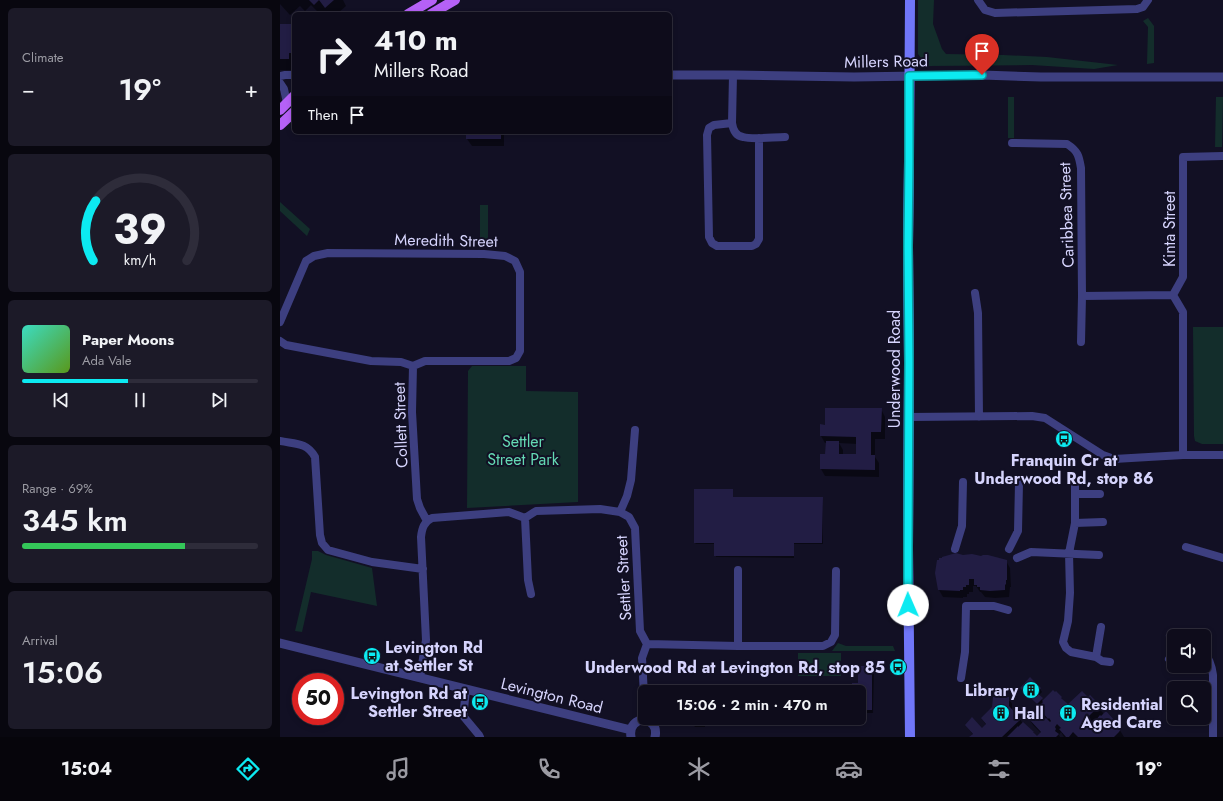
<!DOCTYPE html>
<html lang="en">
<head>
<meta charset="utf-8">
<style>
	:root { --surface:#0e0c1b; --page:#1c1a28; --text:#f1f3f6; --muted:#9b9ba3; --line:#2e2c3a; --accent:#0ceaf1 }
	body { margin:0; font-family:Jost,sans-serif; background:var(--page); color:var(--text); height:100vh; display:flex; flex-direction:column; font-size:15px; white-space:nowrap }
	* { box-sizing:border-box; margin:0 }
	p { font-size:13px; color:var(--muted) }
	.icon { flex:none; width:22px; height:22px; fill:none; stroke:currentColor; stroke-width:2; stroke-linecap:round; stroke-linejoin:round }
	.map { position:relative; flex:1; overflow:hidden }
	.panel { display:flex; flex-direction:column; gap:8px; padding:8px; background:#08070f; width:280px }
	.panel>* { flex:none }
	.top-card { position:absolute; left:12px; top:12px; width:380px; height:122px; border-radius:6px; box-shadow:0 2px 6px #0003,0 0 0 1px var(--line); background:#0e0c1b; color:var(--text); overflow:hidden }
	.tools { position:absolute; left:887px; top:629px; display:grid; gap:8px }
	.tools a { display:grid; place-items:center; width:44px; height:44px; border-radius:6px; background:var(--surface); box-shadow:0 2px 6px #0003,0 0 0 1px var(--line); font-size:20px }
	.speed { position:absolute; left:12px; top:673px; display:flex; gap:8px; font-size:20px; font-weight:700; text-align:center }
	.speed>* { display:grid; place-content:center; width:52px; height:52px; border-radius:50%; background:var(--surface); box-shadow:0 2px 6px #0003,0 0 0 1px var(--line); line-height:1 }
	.speed .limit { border:6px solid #d22; background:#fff; color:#111 }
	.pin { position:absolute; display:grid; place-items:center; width:34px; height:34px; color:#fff; margin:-41px -17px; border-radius:50% 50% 50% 0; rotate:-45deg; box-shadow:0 0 4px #0007 }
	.pin .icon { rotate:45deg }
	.me { position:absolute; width:44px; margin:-22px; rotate:359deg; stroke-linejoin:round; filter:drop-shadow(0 0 3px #0008) }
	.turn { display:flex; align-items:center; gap:14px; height:84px; padding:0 16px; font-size:18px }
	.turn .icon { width:52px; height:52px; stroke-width:2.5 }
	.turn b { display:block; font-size:28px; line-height:34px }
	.then { display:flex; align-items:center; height:38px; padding:0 16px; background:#0003; gap:8px; font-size:15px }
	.big { font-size:30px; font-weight:600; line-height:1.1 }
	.panel .tile { flex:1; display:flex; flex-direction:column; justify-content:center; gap:6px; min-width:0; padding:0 14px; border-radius:6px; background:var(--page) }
	.panel .dial { align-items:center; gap:0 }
	.dial svg { height:104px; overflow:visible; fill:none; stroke:var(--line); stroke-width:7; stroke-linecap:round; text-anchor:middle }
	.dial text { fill:var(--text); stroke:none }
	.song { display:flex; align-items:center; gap:12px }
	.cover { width:48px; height:48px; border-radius:6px; background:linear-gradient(135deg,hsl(170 70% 55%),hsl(90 70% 35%)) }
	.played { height:4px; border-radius:2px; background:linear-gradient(90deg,var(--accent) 45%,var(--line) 45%) }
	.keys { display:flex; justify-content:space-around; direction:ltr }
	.heat { display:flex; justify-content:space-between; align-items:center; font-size:22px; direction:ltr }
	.charge { height:6px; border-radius:3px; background:linear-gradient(90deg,#34c759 69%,var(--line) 0) }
	.trip { position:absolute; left:358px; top:685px; width:228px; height:40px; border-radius:6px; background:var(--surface); box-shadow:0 2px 6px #0003,0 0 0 1px var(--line); font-weight:600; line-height:40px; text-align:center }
	.tabs { display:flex; height:64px; justify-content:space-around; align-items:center; background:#06050b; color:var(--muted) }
	.tabs .icon { width:28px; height:28px }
	.tabs .current { color:var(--accent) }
	.tabs b { font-size:18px; color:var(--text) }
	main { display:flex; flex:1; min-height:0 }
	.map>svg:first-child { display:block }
	.green { fill:#132d2b }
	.shadow { fill:#0007; fill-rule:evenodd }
	.building { fill:#221d44 }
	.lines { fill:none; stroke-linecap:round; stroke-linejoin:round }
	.minor { stroke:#3d3f80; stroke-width:8 }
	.tertiary { stroke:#3d3f80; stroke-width:9 }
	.secondary { stroke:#7076f8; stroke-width:10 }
	.primary { stroke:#b561f7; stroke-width:10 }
	.route-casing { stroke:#08989d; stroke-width:10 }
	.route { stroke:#0ceaf1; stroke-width:7 }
	.labels { text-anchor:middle; stroke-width:4; stroke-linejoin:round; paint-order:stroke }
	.street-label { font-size:16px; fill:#d6d4fd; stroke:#121024 }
	.park-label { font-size:16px; fill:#64d9b4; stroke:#121024 }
	.poi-label { font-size:16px; font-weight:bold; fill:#d6d4fd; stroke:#121024; text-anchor:start }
</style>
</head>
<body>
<main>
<section class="panel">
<div class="tile"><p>Climate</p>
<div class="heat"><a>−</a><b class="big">19°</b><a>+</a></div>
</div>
<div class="tile dial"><svg viewBox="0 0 100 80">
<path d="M14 69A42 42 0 1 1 86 69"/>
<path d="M14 69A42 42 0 0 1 16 23" stroke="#0ceaf1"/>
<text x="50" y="56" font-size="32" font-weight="700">39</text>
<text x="50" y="72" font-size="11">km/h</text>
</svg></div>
<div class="tile">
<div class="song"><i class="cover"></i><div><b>Paper Moons</b><p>Ada Vale</p></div></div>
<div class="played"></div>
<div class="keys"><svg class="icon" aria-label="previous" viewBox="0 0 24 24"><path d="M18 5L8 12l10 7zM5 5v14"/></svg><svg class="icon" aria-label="pause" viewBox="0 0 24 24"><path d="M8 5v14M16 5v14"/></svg><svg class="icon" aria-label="next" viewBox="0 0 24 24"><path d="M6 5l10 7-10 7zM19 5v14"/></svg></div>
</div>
<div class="tile"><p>Range · 69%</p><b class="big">345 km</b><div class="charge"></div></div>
<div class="tile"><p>Arrival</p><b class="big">15:06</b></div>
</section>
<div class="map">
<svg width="943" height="737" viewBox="0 0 943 737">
	<rect width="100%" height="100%" fill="#121024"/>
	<path class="green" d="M638 0H654L653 24 662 49 666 54 723 55 767 57 838 65 814 69 752 65 648 66 645 63 638 54Z
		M868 18 874 26V63L867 64 868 27 863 21Z
		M728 97H734V138H728Z
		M936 97H943L942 147H935Z
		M0 202 30 229 27 236 0 211Z
		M200 205H208V244H200Z
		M913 327H943V444H922L915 441 914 436Z
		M192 366H246V391L298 392V502L187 508 188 371Z
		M32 551H38L46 555 92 568 97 606 31 592 22 632 15 631 32 559Z
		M558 643 566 646H613L615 651H552Z
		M518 653H561V676H518Z"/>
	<path class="shadow" d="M0 0H63L66 6 57 14H48L45 11 42 14H40L31 5 25 11 20 6 10 15 0 4Z
		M0 25H14V70H0Z
		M164 132H172L171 135H166Z
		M187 132H224V146H192L187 139Z
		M601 409 605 417V439H595V457L599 463V477L545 476 541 469 546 455V443H545L541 436 546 426ZM559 443 577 444 576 455H563V450Z
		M415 490 453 498 543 499V544H514V558L436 557 435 544H416L415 543Z
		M726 561 730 568 731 587H730L729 597 715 598 705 597 701 592H700L696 586H693V592H689V594H687V597H683V598L663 597 659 590Z
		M592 667 594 670 593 713H580L579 711V692H573Z
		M760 689 762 692 758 696 763 701 781 698 788 705 808 698 819 706 824 715 835 722 844 737H784L781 732 779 735 780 737H757L761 733 753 725 748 717 764 721 767 719 763 715 760 707 744 691Z
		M729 698 732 704V711L740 719 743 724 753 732 756 737H691L693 735 686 725 702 729 706 725 702 719Z
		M413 718H425V727H415L413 724Z"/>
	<path class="building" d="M29 0H54L45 8 39 0 34 5Z
		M0 24H14V53H9V59H0Z
		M186 132H221V139H186Z
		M545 408H602L601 432H591V455H595V470L540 469V454H545L546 441H559V454H576V437L540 436V424L545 425Z
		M414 489H453V497H543L542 543H514V556H434V543H414Z
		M676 553 683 555 692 554 701 556 703 555H708L727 560V580H726V585L725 584V590L710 591 700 590V587H697V585H694V579H689V585H686V587H683V590H680V591L658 590 655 573 657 560H659V558H662V557Z
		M578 666H592V710H579V692H572V683H578Z
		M750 677 761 688 757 693 763 698 757 704 740 688Z
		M773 690 775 692 776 691 782 697 781 698 788 704 802 691 808 697 810 695 820 705 804 721 806 722 807 721 810 724 808 725 810 727 820 715 821 716 826 711 836 722 835 723 841 729 839 732 834 737H798L793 732 789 737H786L779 729 781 728 777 724 775 727 776 729 775 731 779 734 776 737H727L738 726V727L743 722 754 732H753L757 736 761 732 747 717 754 710 757 714 759 712 764 720 766 718 770 722 771 721 769 718 768 719 758 707 763 702 762 701Z
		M713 697H729V706L741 719 722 737H689L693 734 685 725 692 717 702 728 706 724 701 718 712 707Z
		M412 718H423L424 724H412Z"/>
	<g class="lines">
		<path class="minor" d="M698 0 705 10 715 13 857 9 863 7 868 0
			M453 75 452 123C453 130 456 136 463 137 473 140 494 137 505 137
			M0 76 5 75H14
			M0 83 4 89 7 103
			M452 123 434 125 429 128 427 135 429 237 432 243 437 246H472L476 244 479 239V138
			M732 143 787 144C798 151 799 156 801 168L802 296 801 342
			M695 293 698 313 699 417
			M802 296 893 295
			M0 322 26 261 34 256 48 253 204 254 225 256 235 261 240 272V351L236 358 229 361H145L133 366
			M0 341 6 345 91 361 121 362 133 366 132 412 137 499 140 508 147 521
			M629 417 752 416 765 418 823 455 834 459 903 455H943
			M0 441C15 444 27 442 35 457L40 535 42 543 48 550 92 562 143 569
			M903 455V312L893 295 903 277V157L943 156
			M795 484V523L789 553 790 593 788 621 783 642 786 648 791 652 816 657 822 661 830 662
			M796 494H820
			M340 512 347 496 351 480 355 430
			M245 518 248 580 251 594
			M795 523 823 522
			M906 547 943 558
			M675 549 682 526 683 482
			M729 549 738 531 739 483
			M737 558 751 552 819 555
			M458 570V646
			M890 636 894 641
			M367 644 458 646H543L551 642 555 635 556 571
			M924 653C930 659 932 667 933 675V737
			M816 657 821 627
			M889 659 894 653
			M140 677 146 640 141 537C142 528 144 522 152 518L229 512 245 518 256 511 320 509 340 512 349 517 355 528 360 631 367 644 362 658 365 714
			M681 678 685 652 686 606H714L728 610
			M186 689 184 709V717L199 735 200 737"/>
		<path class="tertiary" d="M390 75H453L574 77 702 75 761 77H943
			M0 643 351 730
			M351 737C347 714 380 715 375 737"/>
		<path class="secondary" d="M630 0 629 161 628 246 629 362 628 548 630 737"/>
		<path class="primary" d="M128 14 152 0
			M151 14 175 0
			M0 110 14 96
			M0 125 14 112"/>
	</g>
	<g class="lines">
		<g class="route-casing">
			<path id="route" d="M628 605V548L629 362 628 246 629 161V76L702 75"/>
		</g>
		<use href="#route" class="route"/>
	</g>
	<defs>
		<g id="bus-disc" transform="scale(0.9)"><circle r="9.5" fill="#0ceaf1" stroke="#121024"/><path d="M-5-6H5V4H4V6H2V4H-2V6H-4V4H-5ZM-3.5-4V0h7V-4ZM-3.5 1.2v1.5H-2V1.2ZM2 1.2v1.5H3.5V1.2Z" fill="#111"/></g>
		<g id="building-disc" transform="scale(0.9)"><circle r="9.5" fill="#0ceaf1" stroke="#121024"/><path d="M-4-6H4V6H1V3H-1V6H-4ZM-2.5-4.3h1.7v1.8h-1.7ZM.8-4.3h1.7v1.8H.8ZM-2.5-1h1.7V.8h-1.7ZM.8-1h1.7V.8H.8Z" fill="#111"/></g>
	</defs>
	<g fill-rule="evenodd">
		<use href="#bus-disc" x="784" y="439"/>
		<use href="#bus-disc" x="92" y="656"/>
		<use href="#bus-disc" x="618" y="667"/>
		<use href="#building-disc" x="751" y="690"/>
		<use href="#bus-disc" x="200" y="702"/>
		<use href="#building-disc" x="721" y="713"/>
		<use href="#building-disc" x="788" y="713"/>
	</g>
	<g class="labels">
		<g class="street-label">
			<text transform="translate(606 61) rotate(-1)" y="6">Millers Road</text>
			<text transform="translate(786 215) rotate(-92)" y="6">Caribbea Street</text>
			<text transform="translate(889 229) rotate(-90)" y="6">Kinta Street</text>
			<text transform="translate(166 240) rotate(1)" y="6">Meredith Street</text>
			<text transform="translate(614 369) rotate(-90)" y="6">Underwood Road</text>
			<text transform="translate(120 425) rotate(-92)" y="6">Collett Street</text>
			<text transform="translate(343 578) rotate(-93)" y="6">Settler Street</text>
			<text transform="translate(272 695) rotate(14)" y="6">Levington Road</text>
		</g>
		<g class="park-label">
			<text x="243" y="447">Settler<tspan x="243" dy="18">Street Park</tspan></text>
		</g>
		<g class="poi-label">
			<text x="784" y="466" text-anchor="middle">Franquin Cr at<tspan x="784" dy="18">Underwood Rd, stop 86</tspan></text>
			<text x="105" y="653">Levington Rd<tspan x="105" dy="18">at Settler St</tspan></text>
			<text x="605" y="673" text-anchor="end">Underwood Rd at Levington Rd, stop 85</text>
			<text x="738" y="696" text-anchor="end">Library</text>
			<text x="187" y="699" text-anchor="end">Levington Rd at<tspan x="187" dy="18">Settler Street</tspan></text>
			<text x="801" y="710">Residential<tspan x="801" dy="18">Aged Care</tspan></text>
			<text x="734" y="719">Hall</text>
		</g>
	</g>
</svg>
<div class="tools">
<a><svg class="icon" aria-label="sound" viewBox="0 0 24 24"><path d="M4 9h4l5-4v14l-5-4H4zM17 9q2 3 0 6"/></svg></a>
<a><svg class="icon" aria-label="search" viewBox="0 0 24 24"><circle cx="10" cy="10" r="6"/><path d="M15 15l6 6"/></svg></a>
</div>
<div class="speed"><div class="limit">50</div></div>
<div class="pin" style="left:702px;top:75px;background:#d93025"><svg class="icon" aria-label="arrive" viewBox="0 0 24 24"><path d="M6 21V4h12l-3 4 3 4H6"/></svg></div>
<svg class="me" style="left:628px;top:605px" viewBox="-20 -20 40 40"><circle r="19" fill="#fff"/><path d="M0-13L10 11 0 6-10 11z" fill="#0ceaf1"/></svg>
<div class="trip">15:06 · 2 min · 470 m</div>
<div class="top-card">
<div class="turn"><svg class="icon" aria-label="right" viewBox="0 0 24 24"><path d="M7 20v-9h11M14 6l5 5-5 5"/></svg><div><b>410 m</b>Millers Road</div></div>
<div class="then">Then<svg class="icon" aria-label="arrive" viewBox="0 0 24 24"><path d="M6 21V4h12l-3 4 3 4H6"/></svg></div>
</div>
</div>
</main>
<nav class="tabs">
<b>15:04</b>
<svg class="icon current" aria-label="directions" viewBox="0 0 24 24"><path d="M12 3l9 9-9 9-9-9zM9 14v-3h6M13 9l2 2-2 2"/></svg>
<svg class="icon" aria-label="music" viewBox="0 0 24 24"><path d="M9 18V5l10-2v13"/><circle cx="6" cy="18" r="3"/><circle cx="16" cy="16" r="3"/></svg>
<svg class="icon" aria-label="phone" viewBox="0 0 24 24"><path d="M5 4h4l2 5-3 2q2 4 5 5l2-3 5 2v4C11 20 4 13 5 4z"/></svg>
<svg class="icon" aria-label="climate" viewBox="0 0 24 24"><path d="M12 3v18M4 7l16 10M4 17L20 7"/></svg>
<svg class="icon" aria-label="car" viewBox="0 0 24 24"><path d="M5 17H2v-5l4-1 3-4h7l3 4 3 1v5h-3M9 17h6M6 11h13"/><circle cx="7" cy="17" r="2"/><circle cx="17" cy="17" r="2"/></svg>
<svg class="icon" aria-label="filters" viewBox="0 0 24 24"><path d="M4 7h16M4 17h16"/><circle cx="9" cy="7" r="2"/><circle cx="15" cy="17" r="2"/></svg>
<b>19°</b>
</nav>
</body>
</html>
